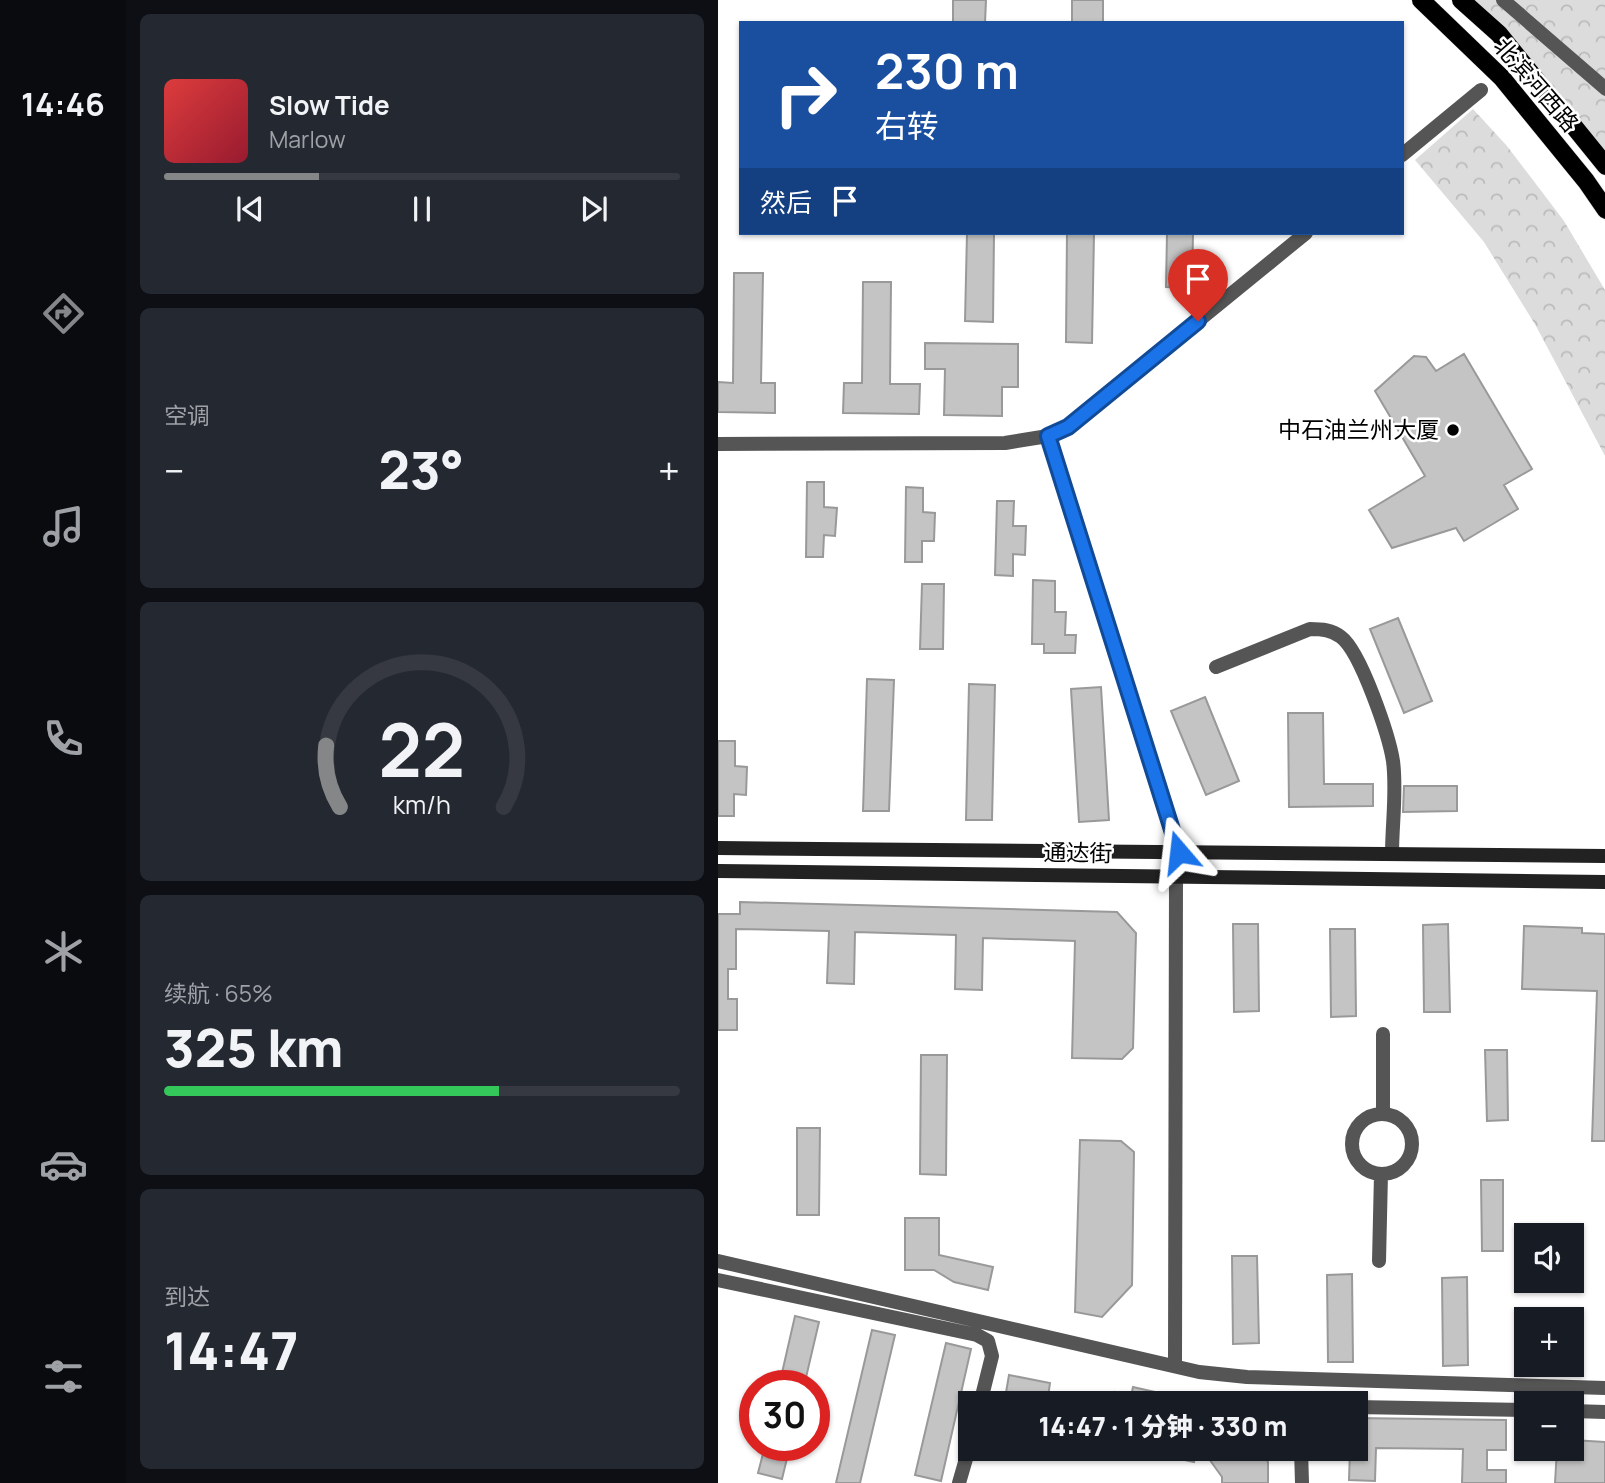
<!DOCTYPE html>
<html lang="zh">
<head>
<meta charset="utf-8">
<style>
	:root { --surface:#171b24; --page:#242831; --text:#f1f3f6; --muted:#9ea1a6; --line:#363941; --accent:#858687 }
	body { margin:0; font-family:Manrope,"Noto Sans SC",sans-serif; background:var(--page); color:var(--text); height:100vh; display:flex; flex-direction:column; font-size:26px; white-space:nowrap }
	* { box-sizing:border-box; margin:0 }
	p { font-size:23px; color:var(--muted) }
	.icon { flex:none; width:38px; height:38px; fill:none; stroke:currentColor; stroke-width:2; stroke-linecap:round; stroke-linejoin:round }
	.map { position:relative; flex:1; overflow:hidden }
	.sheet { display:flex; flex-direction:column; gap:14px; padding:14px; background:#0d0f14; width:592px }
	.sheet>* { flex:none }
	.top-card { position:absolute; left:21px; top:21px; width:665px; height:214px; border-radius:0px; box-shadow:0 2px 5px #0004; background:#1a4fa0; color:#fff; overflow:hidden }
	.controls { position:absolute; left:796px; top:1223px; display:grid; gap:14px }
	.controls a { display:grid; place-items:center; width:70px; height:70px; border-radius:0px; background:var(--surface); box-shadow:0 2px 5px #0004; font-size:35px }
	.speed { position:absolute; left:21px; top:1370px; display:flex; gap:14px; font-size:35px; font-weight:700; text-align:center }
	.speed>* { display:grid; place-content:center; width:91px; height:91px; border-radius:50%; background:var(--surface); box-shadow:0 2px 5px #0004; line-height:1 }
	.speed .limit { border:10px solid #d22; background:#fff; color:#111 }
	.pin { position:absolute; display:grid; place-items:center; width:60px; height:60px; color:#fff; margin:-72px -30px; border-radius:50% 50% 50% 0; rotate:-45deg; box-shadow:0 0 7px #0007 }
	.pin .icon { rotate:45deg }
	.me { position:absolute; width:77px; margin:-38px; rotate:343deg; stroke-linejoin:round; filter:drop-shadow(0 0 5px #0008) }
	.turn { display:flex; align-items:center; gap:24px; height:147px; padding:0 21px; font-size:32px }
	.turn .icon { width:91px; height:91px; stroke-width:2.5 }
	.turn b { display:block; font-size:49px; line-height:60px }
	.then { display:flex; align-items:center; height:66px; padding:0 21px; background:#0003; gap:14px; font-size:26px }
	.big { font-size:52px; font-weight:800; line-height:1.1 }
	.sheet .widget { flex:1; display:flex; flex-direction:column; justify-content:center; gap:10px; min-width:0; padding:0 24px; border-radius:10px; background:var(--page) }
	.sheet .dial { align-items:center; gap:0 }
	.dial svg { height:182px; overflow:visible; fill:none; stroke:var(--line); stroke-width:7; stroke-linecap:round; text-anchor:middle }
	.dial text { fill:var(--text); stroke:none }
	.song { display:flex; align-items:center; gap:21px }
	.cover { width:84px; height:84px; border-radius:10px; background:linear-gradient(135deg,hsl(0 70% 55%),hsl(350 70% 35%)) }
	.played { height:7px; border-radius:4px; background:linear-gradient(90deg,var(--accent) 30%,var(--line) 30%) }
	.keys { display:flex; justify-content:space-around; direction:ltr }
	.heat { display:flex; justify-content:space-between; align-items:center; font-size:38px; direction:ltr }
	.charge { height:10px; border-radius:5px; background:linear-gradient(90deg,#34c759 65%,var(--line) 0) }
	.trip { position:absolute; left:240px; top:1391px; width:410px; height:70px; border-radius:0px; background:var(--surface); box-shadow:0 2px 5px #0004; font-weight:800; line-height:70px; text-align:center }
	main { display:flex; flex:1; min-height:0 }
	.tabs { display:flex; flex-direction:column; width:126px; justify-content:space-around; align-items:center; background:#090b0e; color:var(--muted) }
	.tabs .icon { width:49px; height:49px }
	.tabs .current { color:var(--accent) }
	.tabs b { font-size:32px; color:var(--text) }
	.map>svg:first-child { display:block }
	.forest { fill:url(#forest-crowns) }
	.building { fill:#c4c4c4; stroke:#999; stroke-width:2 }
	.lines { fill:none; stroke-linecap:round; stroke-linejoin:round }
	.primary-casing { stroke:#dbdbdb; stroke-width:19 }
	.street { stroke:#555; stroke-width:14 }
	.secondary { stroke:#222; stroke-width:14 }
	.primary { stroke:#000; stroke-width:18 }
	.route-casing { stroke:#114b97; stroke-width:18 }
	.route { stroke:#1a73e8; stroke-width:12 }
	.poi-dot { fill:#000; stroke:#fff; stroke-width:2.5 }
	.labels { text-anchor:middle; stroke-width:5; stroke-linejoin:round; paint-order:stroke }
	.street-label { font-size:23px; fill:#000; stroke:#fff }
	.poi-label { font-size:23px; fill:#000; stroke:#fff; text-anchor:end }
</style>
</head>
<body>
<main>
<nav class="tabs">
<b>14:46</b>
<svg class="icon current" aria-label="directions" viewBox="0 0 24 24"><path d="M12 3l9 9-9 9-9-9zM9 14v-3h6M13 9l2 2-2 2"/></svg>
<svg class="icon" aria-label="music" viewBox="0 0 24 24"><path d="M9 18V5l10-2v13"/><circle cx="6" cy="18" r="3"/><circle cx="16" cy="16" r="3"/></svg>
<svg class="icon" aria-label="phone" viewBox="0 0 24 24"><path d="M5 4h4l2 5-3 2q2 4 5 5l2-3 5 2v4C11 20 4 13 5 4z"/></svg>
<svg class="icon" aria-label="climate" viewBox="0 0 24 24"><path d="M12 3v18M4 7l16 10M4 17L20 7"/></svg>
<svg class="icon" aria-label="car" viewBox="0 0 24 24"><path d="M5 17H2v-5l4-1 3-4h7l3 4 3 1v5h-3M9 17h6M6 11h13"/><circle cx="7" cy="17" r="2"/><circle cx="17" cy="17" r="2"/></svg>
<svg class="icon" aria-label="filters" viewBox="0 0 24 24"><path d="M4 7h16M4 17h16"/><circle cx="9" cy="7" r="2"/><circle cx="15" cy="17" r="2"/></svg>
</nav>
<section class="sheet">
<div class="widget">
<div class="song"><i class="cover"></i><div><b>Slow Tide</b><p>Marlow</p></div></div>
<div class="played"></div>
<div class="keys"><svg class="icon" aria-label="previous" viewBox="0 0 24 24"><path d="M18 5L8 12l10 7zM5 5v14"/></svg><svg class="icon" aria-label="pause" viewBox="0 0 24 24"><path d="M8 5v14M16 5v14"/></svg><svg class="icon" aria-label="next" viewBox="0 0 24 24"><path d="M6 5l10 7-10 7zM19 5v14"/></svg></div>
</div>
<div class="widget"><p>空调</p>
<div class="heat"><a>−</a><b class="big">23°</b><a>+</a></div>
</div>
<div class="widget dial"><svg viewBox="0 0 100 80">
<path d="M14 69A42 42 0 1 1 86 69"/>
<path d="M14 69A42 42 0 0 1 8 42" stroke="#858687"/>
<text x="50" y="56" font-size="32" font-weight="700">22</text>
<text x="50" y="72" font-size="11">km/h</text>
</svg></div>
<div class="widget"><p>续航 · 65%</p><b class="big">325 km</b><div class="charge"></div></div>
<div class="widget"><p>到达</p><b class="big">14:47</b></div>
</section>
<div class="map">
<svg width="888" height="1483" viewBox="0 0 888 1483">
	<defs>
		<pattern id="forest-crowns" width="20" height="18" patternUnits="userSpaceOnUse" patternTransform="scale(1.75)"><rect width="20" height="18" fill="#dcdcdc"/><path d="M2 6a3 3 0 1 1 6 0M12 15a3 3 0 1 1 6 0" fill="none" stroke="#bbb"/></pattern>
	</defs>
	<rect width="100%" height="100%" fill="#fff"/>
	<path class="forest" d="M743 0H887V166Z
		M755 109 789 146 846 221 887 290V456L818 326 766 242 697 160Z"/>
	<path class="building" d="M235 0H268L267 23H235Z
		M354 0H385V23H354Z
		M249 233H276L275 322 247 321Z
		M349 233H376L374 343 348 342Z
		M449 233H475L474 288 448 287Z
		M16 273H45L43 383H57V413L0 412V382L15 383Z
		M145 282H173L172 384H202L201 414 125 413 126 383H144Z
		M207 343 300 344V387H284V416L226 415 227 369H207Z
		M746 354 814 469 786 485 800 509 746 541 738 528 674 548 651 510 707 476 657 391 696 356 708 357 718 371Z
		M89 482H106V507L119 508 117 536 106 535 105 557H88Z
		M188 487 205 488V512L217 513 216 541H204V562H187Z
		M279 501H296L295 526H308L307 555 295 554V576L277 575Z
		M315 580 337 581V612H348L347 635H358L357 653H326V644H314Z
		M204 584H226L225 649H202Z
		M680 618 714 701 686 713 652 629Z
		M149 679 176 680 171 811H145Z
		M251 684 277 685 274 820H248Z
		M383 687 391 820 361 822 353 689Z
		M487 697 521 781 488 795 453 711Z
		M570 713H605L606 784H655V806L571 807Z
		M0 741H17V766L29 767 28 795 16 794V816H0Z
		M686 786H739V811L685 812Z
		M22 902 399 912 418 933 415 1048 404 1059 354 1058 357 941 265 938 264 990 237 989 238 935 137 932 136 984 109 983 111 931 18 929V969H10V999H19V1030H0V914H22Z
		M515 924H540L541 1011 516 1012Z
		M730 924 732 1012H706L705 925Z
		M806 926 864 928V933L887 934V1141H874L879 991 804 989Z
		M612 929H637L638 1016 613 1017Z
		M767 1050H789L790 1120 769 1121Z
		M203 1055H229L228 1175 202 1174Z
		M79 1128H102L101 1215H79Z
		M362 1140 403 1141 416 1152 414 1285 384 1317 357 1312Z
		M763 1180H785V1251H764Z
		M187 1218H221V1255L275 1267 270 1290 236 1282 216 1270H187Z
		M514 1256H539L541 1343 515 1344Z
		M634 1274 635 1362H610L609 1275Z
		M749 1277 750 1365 725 1366 724 1278Z
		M77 1316 101 1322 86 1386H61Z
		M154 1330 177 1335 142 1483H118Z
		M228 1343 253 1349 223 1481 197 1475Z
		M291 1375 332 1383 329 1404H286Z
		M415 1387 468 1399 467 1404H395L397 1392 413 1396Z
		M637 1418 788 1420V1450H769V1470H788V1483H744L745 1449 658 1448 657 1481 631 1480 632 1449H637Z
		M854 1440 887 1442V1483H837L839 1449H854Z
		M47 1446H72L64 1479 40 1473Z
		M436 1449H479L476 1462 435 1453Z
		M484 1449H553L547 1458 550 1462V1483H504V1477Z"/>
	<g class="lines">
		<g class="primary-casing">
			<path id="primary" d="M703 0 784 78 868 181 888 210
				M743 0 781 34 888 166"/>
		</g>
		<path class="street" d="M785 0 888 89
			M684 155 763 90
			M330 436 461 852
			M0 444 287 443 330 436 350 427 588 233
			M498 667 592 629C604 629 614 630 623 637 643 652 671 736 675 761 679 791 674 824 674 854
			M665 1114V1034
			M634 1144a30 30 0 1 1 60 0a30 30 0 1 1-60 0Z
			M0 1261 481 1372 529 1377 888 1388
			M661 1261 663 1174
			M0 1280 259 1335 270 1341 274 1356 262 1404
			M457 1366 458 876
			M637 1407 808 1410
			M854 1411 888 1412
			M583 1449 584 1483
			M241 1483 252 1445"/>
		<path class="secondary" d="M0 848 888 856
			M0 871 888 882"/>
		<use href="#primary" class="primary"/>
	</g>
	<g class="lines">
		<g class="route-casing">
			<path id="route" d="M461 852 330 436 350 427 480 321"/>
		</g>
		<use href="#route" class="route"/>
	</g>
	<circle class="poi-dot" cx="735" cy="430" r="7"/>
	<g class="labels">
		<g class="street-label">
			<text transform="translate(818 85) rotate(49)" y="8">北滨河西路</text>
			<text transform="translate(360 853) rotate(1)" y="8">通达街</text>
		</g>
		<g class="poi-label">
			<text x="721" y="438">中石油兰州大厦</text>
		</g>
	</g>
</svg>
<div class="controls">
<a><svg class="icon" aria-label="sound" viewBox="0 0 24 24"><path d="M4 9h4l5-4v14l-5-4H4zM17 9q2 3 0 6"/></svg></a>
<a>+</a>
<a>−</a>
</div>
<div class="speed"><div class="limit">30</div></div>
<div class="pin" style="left:480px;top:321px;background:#d93025"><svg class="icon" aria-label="arrive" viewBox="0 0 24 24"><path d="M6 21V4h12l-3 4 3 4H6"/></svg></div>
<svg class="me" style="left:461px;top:852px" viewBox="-20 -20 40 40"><path d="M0-17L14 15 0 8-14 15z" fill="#1a73e8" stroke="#fff" stroke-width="4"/></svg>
<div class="trip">14:47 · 1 分钟 · 330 m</div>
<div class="top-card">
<div class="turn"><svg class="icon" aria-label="right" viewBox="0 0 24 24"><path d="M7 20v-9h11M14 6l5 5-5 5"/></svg><div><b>230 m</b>右转</div></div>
<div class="then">然后<svg class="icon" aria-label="arrive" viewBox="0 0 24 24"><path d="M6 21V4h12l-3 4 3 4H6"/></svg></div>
</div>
</div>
</main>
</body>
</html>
